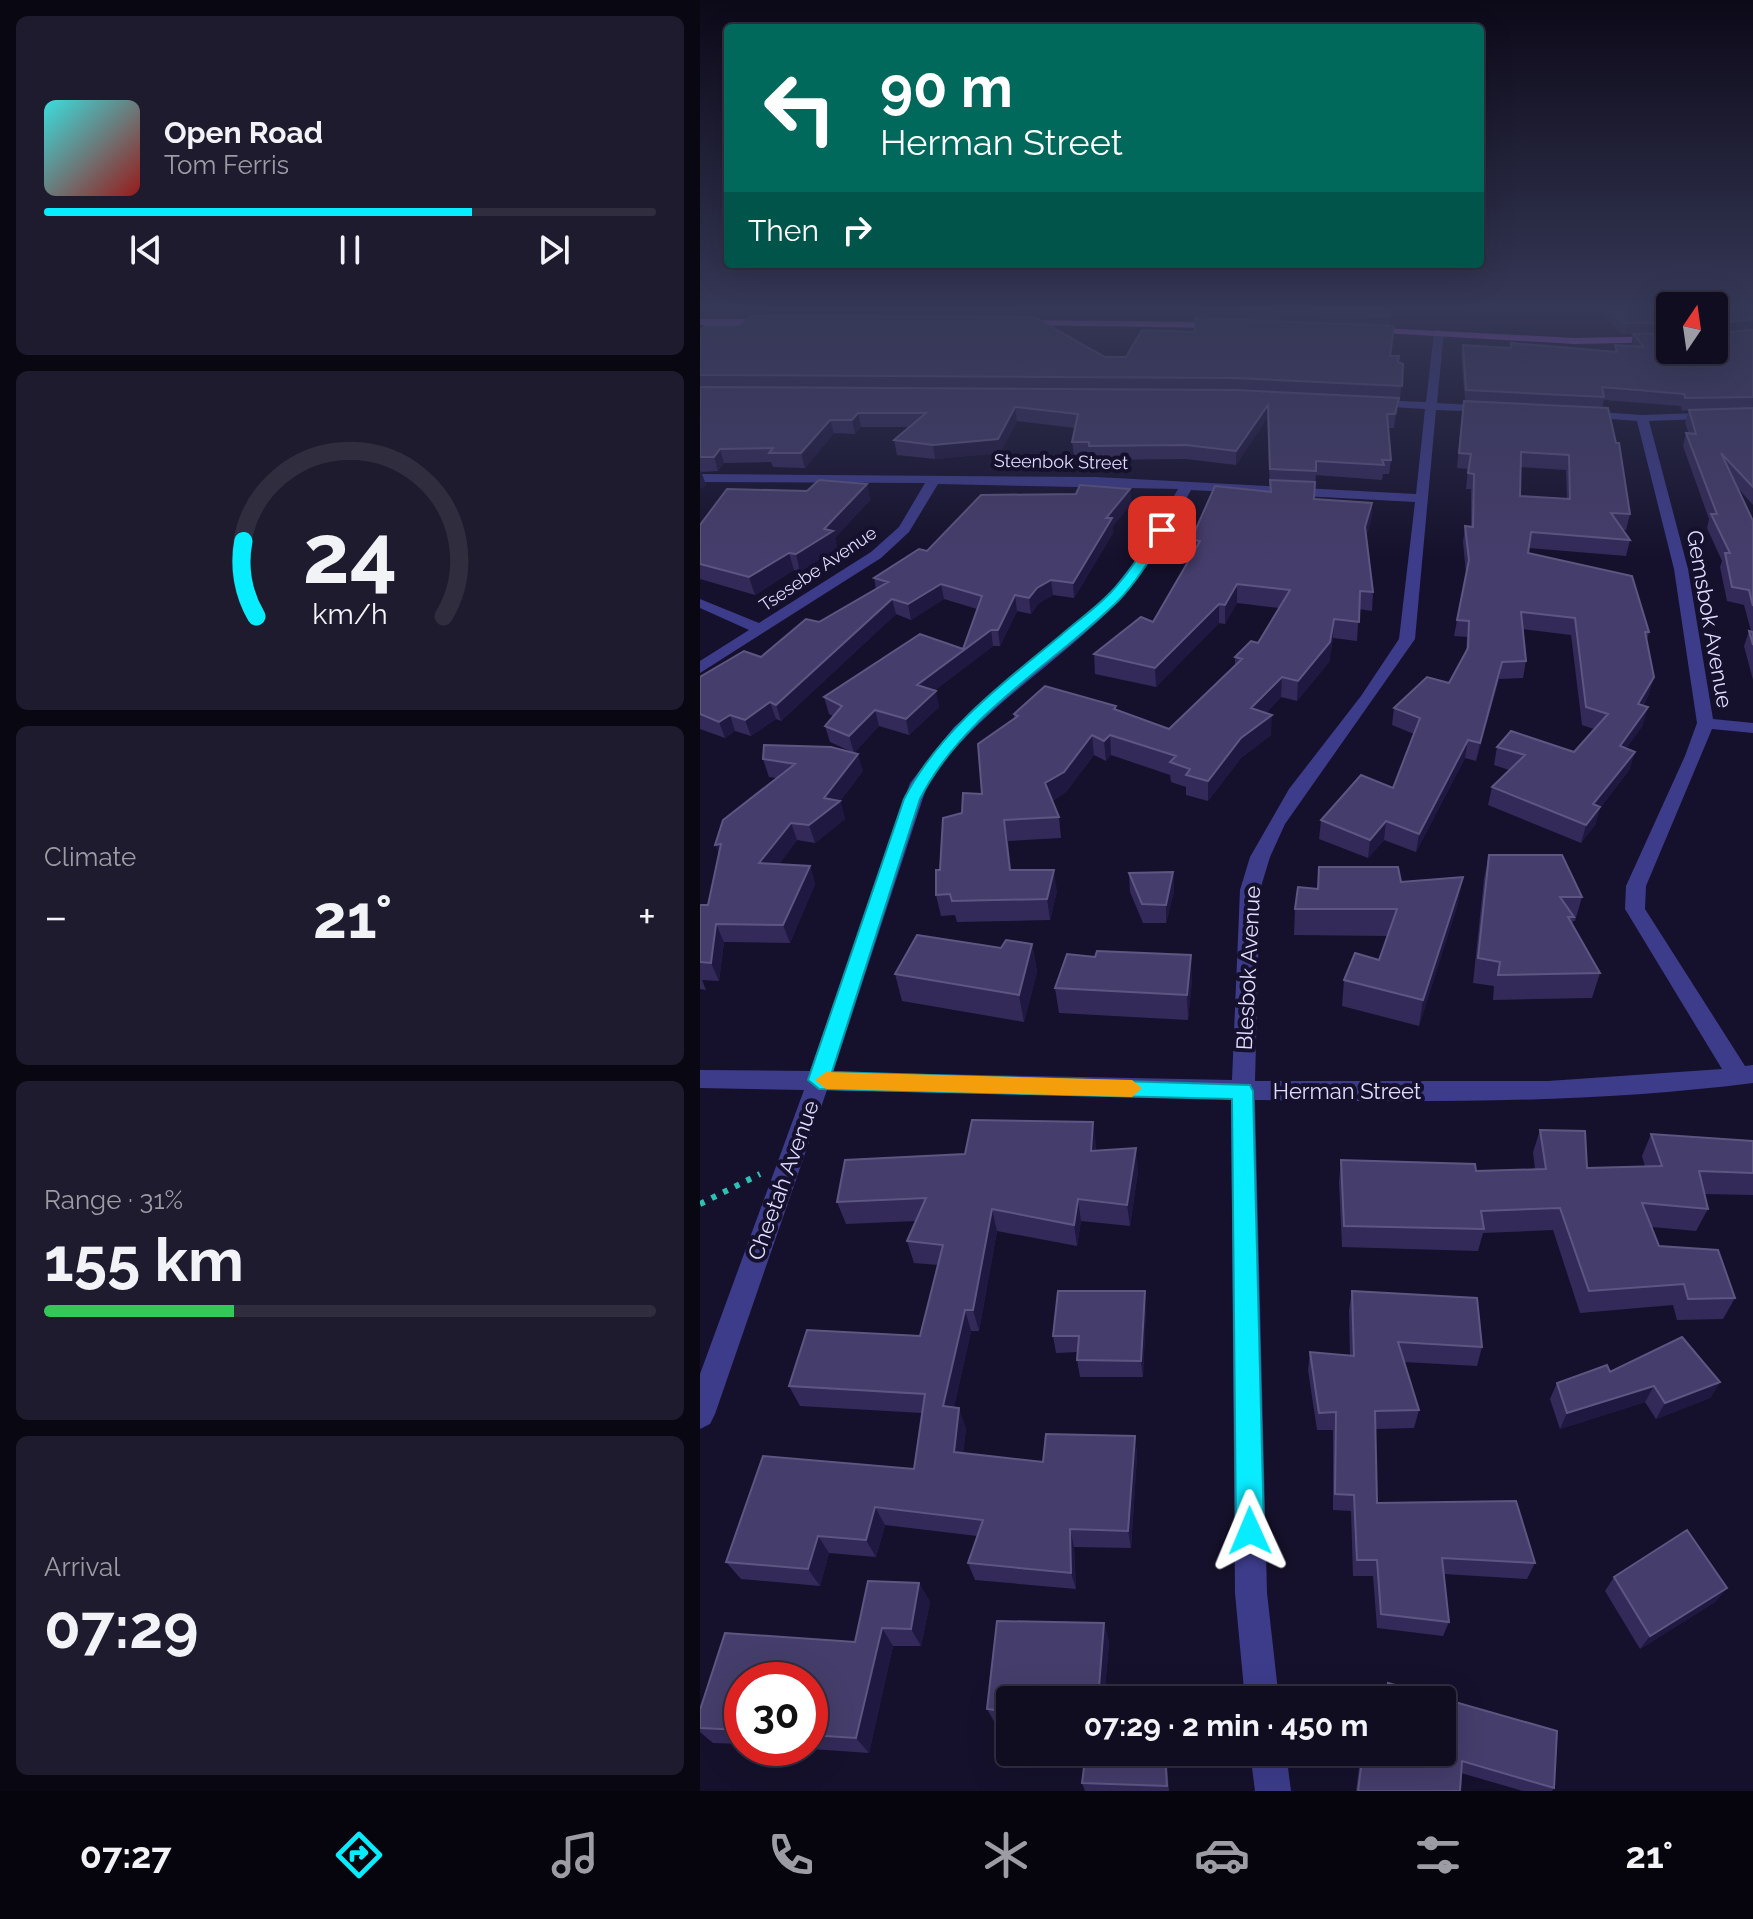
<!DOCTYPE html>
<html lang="en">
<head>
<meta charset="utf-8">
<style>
	:root { --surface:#100d21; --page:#1e1b2e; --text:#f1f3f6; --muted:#9c9ca5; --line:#302d3f; --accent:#08ecff }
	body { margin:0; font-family:Raleway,sans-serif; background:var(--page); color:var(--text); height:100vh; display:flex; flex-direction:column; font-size:30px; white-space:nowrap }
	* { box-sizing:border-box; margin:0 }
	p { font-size:26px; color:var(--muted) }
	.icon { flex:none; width:44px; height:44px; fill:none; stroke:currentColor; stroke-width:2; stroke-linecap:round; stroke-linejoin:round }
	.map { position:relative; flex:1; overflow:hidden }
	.side { display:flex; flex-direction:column; gap:16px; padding:16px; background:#090712; width:700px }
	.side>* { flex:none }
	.guide { position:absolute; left:24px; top:24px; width:760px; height:244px; border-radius:8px; box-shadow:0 8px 32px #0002,0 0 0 2px var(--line); background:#00695c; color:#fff; overflow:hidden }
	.needle { width:52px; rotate:13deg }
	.controls { position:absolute; left:956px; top:292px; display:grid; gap:16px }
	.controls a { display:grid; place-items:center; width:72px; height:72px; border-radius:8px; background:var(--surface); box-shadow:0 8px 32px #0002,0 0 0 2px var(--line); font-size:40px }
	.speed { position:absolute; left:24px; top:1662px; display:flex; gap:16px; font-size:40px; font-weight:700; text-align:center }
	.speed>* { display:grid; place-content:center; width:104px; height:104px; border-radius:50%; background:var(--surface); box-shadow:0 8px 32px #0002,0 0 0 2px var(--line); line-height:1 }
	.speed .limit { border:12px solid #d22; background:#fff; color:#111 }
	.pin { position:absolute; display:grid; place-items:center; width:68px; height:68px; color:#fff; margin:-34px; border-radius:16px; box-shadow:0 4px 12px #0006 }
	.me { position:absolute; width:88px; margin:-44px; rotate:359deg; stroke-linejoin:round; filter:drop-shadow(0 0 6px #0008) }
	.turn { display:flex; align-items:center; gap:28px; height:168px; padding:0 24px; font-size:36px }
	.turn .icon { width:104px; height:104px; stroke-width:2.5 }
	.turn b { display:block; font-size:56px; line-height:68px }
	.then { display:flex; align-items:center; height:76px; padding:0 24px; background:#0003; gap:16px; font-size:30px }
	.big { font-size:60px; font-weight:700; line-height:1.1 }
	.side .widget { flex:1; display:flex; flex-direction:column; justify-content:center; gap:12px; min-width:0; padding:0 28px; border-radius:12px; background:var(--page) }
	.side .dial { align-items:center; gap:0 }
	.dial svg { height:208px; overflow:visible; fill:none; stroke:var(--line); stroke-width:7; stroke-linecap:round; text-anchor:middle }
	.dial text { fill:var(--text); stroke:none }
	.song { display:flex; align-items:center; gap:24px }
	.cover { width:96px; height:96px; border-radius:12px; background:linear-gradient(135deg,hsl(180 70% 55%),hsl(0 70% 35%)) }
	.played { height:8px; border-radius:4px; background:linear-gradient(90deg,var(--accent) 70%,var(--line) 70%) }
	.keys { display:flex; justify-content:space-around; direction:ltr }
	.heat { display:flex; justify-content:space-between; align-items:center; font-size:44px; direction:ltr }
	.charge { height:12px; border-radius:6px; background:linear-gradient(90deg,#34c759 31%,var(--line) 0) }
	.trip { position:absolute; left:296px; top:1686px; width:460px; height:80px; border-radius:8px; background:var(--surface); box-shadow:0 8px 32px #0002,0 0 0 2px var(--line); font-weight:700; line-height:80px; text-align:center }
	.menu { display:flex; height:128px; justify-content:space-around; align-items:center; background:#06050d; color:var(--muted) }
	.menu .icon { width:56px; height:56px }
	.menu .active { color:var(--accent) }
	.menu b { font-size:36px; color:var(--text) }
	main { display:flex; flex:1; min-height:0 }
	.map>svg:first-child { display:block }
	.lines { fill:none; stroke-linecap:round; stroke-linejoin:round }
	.path { stroke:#2fc0b4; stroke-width:6; stroke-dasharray:5 8; stroke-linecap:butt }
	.minor { fill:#3d3c8b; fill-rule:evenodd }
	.major { fill:#c163ff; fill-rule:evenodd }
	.wall { fill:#332a59; fill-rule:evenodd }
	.shaded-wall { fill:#1f1840 }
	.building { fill:#453d6b; stroke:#5e5682; stroke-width:2; fill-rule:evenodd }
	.route { fill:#08ecff; stroke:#0599a6; stroke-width:2 }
	.slow { fill:#f59e0b }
	.labels { text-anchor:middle; stroke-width:8; stroke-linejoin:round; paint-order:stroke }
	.far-street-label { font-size:18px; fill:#dfdcff; stroke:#15112c }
	.street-label { font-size:22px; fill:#dfdcff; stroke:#15112c }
</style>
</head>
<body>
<main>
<section class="side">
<div class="widget">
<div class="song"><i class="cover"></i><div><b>Open Road</b><p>Tom Ferris</p></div></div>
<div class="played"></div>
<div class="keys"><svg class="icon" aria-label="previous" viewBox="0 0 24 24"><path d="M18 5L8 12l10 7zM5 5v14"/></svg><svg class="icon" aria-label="pause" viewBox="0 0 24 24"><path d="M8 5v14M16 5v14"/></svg><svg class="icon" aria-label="next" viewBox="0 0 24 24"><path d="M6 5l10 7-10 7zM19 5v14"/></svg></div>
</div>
<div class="widget dial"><svg viewBox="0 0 100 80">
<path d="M14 69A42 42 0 1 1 86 69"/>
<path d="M14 69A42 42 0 0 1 9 40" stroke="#08ecff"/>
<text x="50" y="56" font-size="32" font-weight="700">24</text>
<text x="50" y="72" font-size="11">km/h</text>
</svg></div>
<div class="widget"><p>Climate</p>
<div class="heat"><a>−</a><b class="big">21°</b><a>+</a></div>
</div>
<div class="widget"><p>Range · 31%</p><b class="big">155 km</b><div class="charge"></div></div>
<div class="widget"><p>Arrival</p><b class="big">07:29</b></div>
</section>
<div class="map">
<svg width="1053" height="1791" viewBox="0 0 1053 1791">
	<rect width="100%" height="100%" fill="#15112c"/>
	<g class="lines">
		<path class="path" d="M0 1204 60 1174"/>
		<path class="minor" d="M739 329 744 332 737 403 789 406 795 409 789 412 736 410 715 639 585 824 570 857 560 890 555 1081H848L1022 1069 925 909 926 886 985 756 997 723 974 569 937 421 885 417 879 414 885 411 942 415 1053 411V417L949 421 988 569 1013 719 1053 723V733L1012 729 946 886 945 909 1045 1066 1053 1065V1083C888 1104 721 1102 555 1100L567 1593 579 1700H545L535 1593 531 1099 127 1090 15 1414 10 1424 0 1429V1374L104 1090 0 1088V1070L110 1071 210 783 254 727 409 594 438 557 478 489 238 484 209 532 181 558 0 673V661L49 630 0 608V599L59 623 171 552 199 527 225 483 0 482V474L396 477 716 494 725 409 674 406 668 403 674 400 726 402 734 332ZM491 490 715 502 699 639 661 696 589 789 550 857 540 890 532 1080 133 1072 228 783C280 707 360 664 421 598 451 566 470 527 491 490Z
			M550 1752H586L591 1791H555Z"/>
		<path class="major" d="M0 319H70L75 322 70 325H0Z
			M318 320 522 322 527 325 522 328 315 325Z
			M663 327 875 338 970 336V342L875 344 666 332Z"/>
	</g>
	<path class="wall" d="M66 308H394L313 310 314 317 405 357H426L494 332 500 318V308L690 316 691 356 703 364 700 400H699L694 428H688L691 460 689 474H683L682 480 616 475 614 499 672 503 671 521 666 536 673 592 672 611 659 609 657 641 633 638 629 662 597 701 581 697 566 713 571 735 541 758 508 801 486 795V787L471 782 470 775 411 755 406 761 394 755 366 792 352 801 359 817 361 838 308 841 311 870 357 891 350 920 257 922 255 915 241 916 236 895 240 870 262 813 282 794 314 718V714L416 706V710L469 729 535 666V657L558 643 579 608 537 603 525 624 519 623 456 687 395 674 394 654 453 622 491 556V540L570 492 567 418 536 465 486 459 390 460V456H374L372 442 375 428 317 421 300 453 235 459 197 455 194 440 210 427H161L155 434 134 433 105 468 73 467 71 462 24 463 18 471 1 472 6 485 0 489V331L39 326 68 316Z
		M899 308H970V350L1053 308V505L1038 488 1053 521V680L1044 646 1049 631H1051L1044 605 1027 601 1020 567 1022 561 1007 528 1009 519 983 446 986 433 989 434 985 423 989 410 982 411 981 406 904 400 902 408 930 514 926 530H923L930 540 926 556 829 548 828 553 949 632 947 640 949 694 943 706V725L926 748 930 769 900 808 895 825 881 843 788 805 792 787 809 770 794 765 797 747 874 752 894 729 882 725 871 635 823 629 826 661 823 678 799 679 776 761 765 758 716 852 684 840 668 858 619 839 621 820 693 788 714 734 692 725 694 708 749 683 766 652 767 637 754 636 766 574 763 542 765 526 771 527V489H766L768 469 757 468 762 415 765 401 761 356 763 345 914 352 915 345 931 346 933 334H941H921ZM821 467 866 470 867 499 820 496Z
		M167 484 170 500 135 538 137 548 100 572 94 570 55 595 0 579V525L107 491Z
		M430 489 431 504 413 526V533L374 598 353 595 339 603 331 614 317 611 300 646H293L235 690 239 707 209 735 179 726 154 753 130 742 125 726 133 716 129 714 124 697 263 649 277 609 244 599 211 620 196 614 81 721 76 719 51 736 35 731 25 738 0 729V677L61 657 176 589 174 578 227 551 376 494Z
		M63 759 163 771 140 801 145 819 115 843 97 840 79 864 110 866 115 884 90 943 24 942 19 981 2 980 6 990 0 989V906L8 905 77 778 69 777Z
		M789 855 882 897 875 921H873L872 925 900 973 892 998 793 1000 794 986 773 983 784 879Z
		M473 872 474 891 466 923H443L430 892 429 873Z
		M701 882 758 903 719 1026 642 1006 644 980 679 960 688 936 594 935 595 909 618 889Z
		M332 944 337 972 324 1022 202 1001 195 974 301 948Z
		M492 980 488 1020 359 1013 355 988Z
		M840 1130 887 1168 945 1167 942 1156 951 1134 1053 1141V1195L1004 1194 1008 1209 996 1231 952 1227 959 1246 1035 1298 1023 1319 977 1320 973 1305 880 1313 853 1230 783 1233 778 1251 642 1247 639 1182 641 1160 776 1171 835 1169 833 1152Z
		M396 1144V1151L438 1171 430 1226 381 1221 377 1246 297 1231 279 1331H271L254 1407 266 1428 263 1453 343 1462 435 1436 437 1455 431 1548 374 1547 376 1589 275 1580 268 1563 277 1536 185 1525 176 1557 129 1553 120 1586 41 1579 26 1562 214 1469 222 1413 100 1406 89 1386 220 1336 238 1265 214 1263 207 1241 216 1221 146 1224 137 1202 265 1154Z
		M652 1291 782 1347 777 1366 704 1362 719 1410 714 1428 675 1429 677 1503 835 1563 827 1579 744 1574 749 1622 743 1636 677 1628 673 1576H653L651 1511 633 1510V1430H617L608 1370 610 1352 650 1356 649 1310Z
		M446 1308 443 1377H380L377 1360V1352L356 1353 353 1336Z
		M910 1372 1020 1382 1010 1398 956 1419 945 1402 860 1429 850 1399 857 1383Z
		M914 1577 1027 1588 1015 1602 940 1649 905 1591Z
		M168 1581 219 1583 230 1602 221 1646H193L169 1753 97 1748H110V1680H42V1744L13 1743 0 1732V1710L25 1633 155 1642Z
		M404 1623 409 1642 404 1700H310V1727L296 1725 287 1709Z
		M688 1683 857 1731 854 1788 852 1791H823L761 1773 760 1791H656L661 1752H742V1700H684Z
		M466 1752 469 1791H385L382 1783Z"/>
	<path class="shaded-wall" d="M1053 319V330L1014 335V324Z
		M699 398 698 412 694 428 695 414Z
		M568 405 567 418 536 465V451Z
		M315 407 317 421 300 453 235 459 233 445Z
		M158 413 161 427 155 434 152 420Z
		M130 420 134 433 105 468 101 453Z
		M20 449 24 463 18 471 14 457Z
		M0 471H1L6 485 0 489Z
		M167 484 170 500 135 538 137 548 100 572 96 554 124 529Z
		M430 489 431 504 413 526V533L374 598 373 583 406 518Z
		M672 503 671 521 663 545 665 527Z
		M89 553 94 570 55 595 49 577Z
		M351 580 353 595 339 603 331 614 329 598 337 588Z
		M241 584 244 599 211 620 208 604Z
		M537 584V603L525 624V605Z
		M315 595 317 611 300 646 298 630Z
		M192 599 196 614 81 721 76 705Z
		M519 604V623L456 687 455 668Z
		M634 619 633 638 629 662 597 701 598 681Z
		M291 630 293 646 220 701 217 685Z
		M802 662 799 679 776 761 780 743Z
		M582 677 581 697 551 728V708Z
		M954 677 949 694 933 722 938 704Z
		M236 691 239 707 209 735 206 719Z
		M70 702 76 719 51 736 45 720Z
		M948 707 943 725 915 764 920 746Z
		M175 710 179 726 154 753 149 736Z
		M30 715 35 731 25 738 19 722Z
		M572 715 571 735 541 758 508 801V781L541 738Z
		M392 735 394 755 366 792 348 803 345 783Z
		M410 735 411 755 406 761 404 741Z
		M768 740 765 758 716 852 719 834Z
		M935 752 930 769 900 808 895 825 881 843 886 825 893 804Z
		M158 754 163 771 140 801 145 819 115 843 109 825 124 798Z
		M304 820 308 841 313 891 310 870Z
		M686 821 684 840 668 858 670 840Z
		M91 823 97 840 66 881 59 863Z
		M21 844 22 862 15 845Z
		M110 866 115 884 90 943 83 925Z
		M354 870 357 891 350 920 347 899Z
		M473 872 474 891 466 923V905Z
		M763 877 758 903 719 1026 723 1000Z
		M16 924 24 942 19 981 11 963Z
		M332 944 337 972 324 1022 319 995Z
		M491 955 492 980 488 1020 487 995Z
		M393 1122 396 1144 394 1173 391 1151Z
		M436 1148 438 1171 430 1226 427 1205Z
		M378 1199 381 1221 377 1246 374 1225Z
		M292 1209 297 1231 279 1331 273 1310Z
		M445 1291 446 1308 443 1377 441 1361Z
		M265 1310 271 1331 250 1425 243 1406Z
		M1020 1382 1010 1398 956 1419 965 1403Z
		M954 1386 945 1402 860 1429 867 1413Z
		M259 1408 266 1428 261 1471 254 1452Z
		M435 1436 437 1455 431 1548 428 1531Z
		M175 1507 185 1525 176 1557 166 1540Z
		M370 1529 374 1547 376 1589 371 1573Z
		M118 1536 129 1553 120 1586 108 1569Z
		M219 1583 230 1602 221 1646 211 1629Z
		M1027 1588 1015 1602 940 1649 950 1636Z
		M404 1623 409 1642 404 1700H398Z
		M182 1628 193 1646 169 1753 156 1738Z"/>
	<path class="building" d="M508 308H687L690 316Z
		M911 308H970V323H923Z
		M1014 308H1053V319L1014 324 1017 333 1053 330V397L985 398 984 394 902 387 904 397 766 390 763 345 811 348V343L917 352 915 345 944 347 933 334 970 333V350H1014Z
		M51 316 334 317 405 357H426L442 330 494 332 496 318 694 326 690 356H699L698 362 703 364 702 386 535 378 0 375V331L5 326H39Z
		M0 387 535 390 699 398 695 414H687L691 460H682L684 465 616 461V471L570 469 568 405 536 451 486 445 389 446V442H372L378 414 315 407 298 439 233 445 194 440 226 413H158L152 420H130L101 453H69L73 448 20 449 14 457H0Z
		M764 401 908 408 916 443H919L930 514 911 513 930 540 831 532 828 553 932 576 949 632H945L954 677 938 704 948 707 920 746 935 752 893 804 900 807 886 825 792 787 825 755 797 747 811 731 874 752 908 714 886 707 875 618 821 612 826 661 802 662 780 743 768 740 719 834 686 821 670 840 621 820 661 775 693 788 720 718 694 708 727 677 749 683 768 648 769 621 757 620 769 560 765 526 773 527 774 474 768 473 771 454 759 453ZM821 452 869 455 870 499 820 496Z
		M1053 408V487L1021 453 1053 521V606L1049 590 1032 587 1025 553H1030L1011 514H1017L986 433 996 434 989 410Z
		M119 480 167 484 124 529 133 531 96 554 89 553 49 577 0 564V525L27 489 107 491Z
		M570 480 615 482 614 499 672 503 665 527 673 592 660 591 659 622 634 619 630 642 598 681 582 677 551 708 572 715 541 738 508 781 486 775 490 769 470 762 476 756 410 735 404 741 392 735 364 772 345 783 359 817 304 820 310 870H354L347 899 252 901 250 894 236 895V870H240L243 818 262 813 263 793 282 794 278 744 318 716 314 714 345 686 416 706 414 709 469 729 542 659 535 657 551 641 558 643 590 590 537 584 525 605 519 604 455 668 394 654 441 617 453 622 500 541 491 540 515 486 571 492Z
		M380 485 430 489 406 518H412L373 583 351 580 337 588 329 598 315 595 298 630H291L217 685 236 691 206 719 175 710 149 736 125 726 142 706 124 697 220 634 263 649 282 596 241 584 208 604 192 599 76 705 70 702 45 720 30 715 19 722 0 714V677L44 651 61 657 106 619 119 622 188 582 174 578 219 549 227 551 281 495 376 494Z
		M1049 631 1053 632V645Z
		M64 745 131 747 158 754 124 798 140 801 109 825 91 823 59 863 110 866 83 925 16 924 11 963 0 962V906L1 905H8L21 844 15 845 23 820 95 764 63 759Z
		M789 855H862L882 897H860L874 917H868L900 973 798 975 800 962 778 958Z
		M619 867H698L701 882 763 877 723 1000 644 980 655 953 679 960 697 909H595L598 887 618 889Z
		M473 872 466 905 442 904 429 873Z
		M217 935 301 948 306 940 332 944 319 995 195 974Z
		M397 951 491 955 487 995 355 988 367 954 395 957Z
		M272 1120 393 1122 391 1151 436 1148 427 1205 378 1199 374 1225 292 1209 273 1310H265L243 1406 259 1408 254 1452 343 1462 346 1434 435 1436 428 1531 370 1529 371 1573 268 1563 283 1520 175 1507 166 1540 118 1536 108 1569 26 1562 63 1456 214 1469 225 1394 89 1386 107 1330 220 1336 243 1245 207 1241 226 1198 137 1202 145 1160 265 1154Z
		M840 1130 885 1131 887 1168 962 1166 951 1134 1053 1141V1173L999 1171 1008 1209 942 1203 959 1246 1018 1250 1035 1298 988 1299 984 1284 889 1291 860 1208 781 1211 784 1229 644 1226 641 1160 775 1164 776 1171 846 1169Z
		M358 1291H445L441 1361 377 1360 379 1336H353Z
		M652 1291 777 1298 782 1347 698 1342 719 1410 675 1411 677 1503 816 1501 835 1563 742 1558 749 1622 681 1614 677 1560H657L654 1495 635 1494 636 1412 619 1413 610 1352 654 1356Z
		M982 1337 1020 1382 965 1403 954 1386 867 1413 857 1383 907 1365 910 1372Z
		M987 1530 1027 1588 950 1636 914 1577Z
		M168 1581 219 1583 211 1629 182 1628 156 1738 110 1735V1680H42V1730L0 1728V1710L25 1633 155 1642Z
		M297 1621 404 1623 398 1700H310V1712L287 1709Z
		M688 1683 857 1731 854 1788 762 1761 760 1791H658L663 1752H742V1700H686Z
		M386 1752H465L467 1786 382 1783Z"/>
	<linearGradient id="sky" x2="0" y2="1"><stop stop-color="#0c0918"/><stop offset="0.55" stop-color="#353856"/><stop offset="1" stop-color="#353856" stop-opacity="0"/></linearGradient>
	<rect width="1053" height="559" fill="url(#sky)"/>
	<path class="route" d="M458 527 468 530C453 554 439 579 419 600 353 665 263 714 220 799L132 1072 550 1085 553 1091 564 1531 560 1541 550 1545 540 1541 536 1531 532 1099 119 1089 108 1080 204 799C238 732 303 683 360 636 377 621 396 608 411 592 430 572 443 550 458 527Z"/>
	<path class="slow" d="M126 1072 432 1080 442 1088 432 1097 126 1089 115 1080Z"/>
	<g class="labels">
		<g class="far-street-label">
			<text transform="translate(361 462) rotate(1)" y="6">Steenbok Street</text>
			<text transform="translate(118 569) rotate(-34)" y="6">Tsesebe Avenue</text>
		</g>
		<g class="street-label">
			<text transform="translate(1010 619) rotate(80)" y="8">Gemsbok Avenue</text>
			<text transform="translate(548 968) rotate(-87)" y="8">Blesbok Avenue</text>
			<text x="647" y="1099">Herman Street</text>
			<text transform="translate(83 1180) rotate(-70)" y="8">Cheetah Avenue</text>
		</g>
	</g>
</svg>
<div class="controls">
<a><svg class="needle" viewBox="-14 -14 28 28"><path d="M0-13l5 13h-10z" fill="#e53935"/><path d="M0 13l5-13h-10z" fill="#9c9ca5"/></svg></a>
</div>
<div class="speed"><div class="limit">30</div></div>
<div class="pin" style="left:462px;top:530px;background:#d93025"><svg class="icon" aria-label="arrive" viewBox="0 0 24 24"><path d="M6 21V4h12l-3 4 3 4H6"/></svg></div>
<svg class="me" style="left:550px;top:1531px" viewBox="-20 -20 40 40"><path d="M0-17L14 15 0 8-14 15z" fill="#08ecff" stroke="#fff" stroke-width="4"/></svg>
<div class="trip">07:29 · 2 min · 450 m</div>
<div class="guide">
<div class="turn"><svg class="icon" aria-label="left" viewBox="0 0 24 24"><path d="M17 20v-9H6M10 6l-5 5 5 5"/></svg><div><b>90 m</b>Herman Street</div></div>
<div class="then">Then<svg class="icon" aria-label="right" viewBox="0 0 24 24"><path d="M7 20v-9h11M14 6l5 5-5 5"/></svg></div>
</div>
</div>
</main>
<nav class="menu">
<b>07:27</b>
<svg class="icon active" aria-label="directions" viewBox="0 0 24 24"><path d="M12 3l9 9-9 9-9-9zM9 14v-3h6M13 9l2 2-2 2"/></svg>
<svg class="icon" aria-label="music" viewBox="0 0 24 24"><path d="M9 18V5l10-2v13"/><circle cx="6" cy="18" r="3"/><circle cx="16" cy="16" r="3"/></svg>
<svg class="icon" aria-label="phone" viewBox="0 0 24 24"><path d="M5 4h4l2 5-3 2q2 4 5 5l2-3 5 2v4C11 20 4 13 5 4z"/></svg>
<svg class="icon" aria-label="climate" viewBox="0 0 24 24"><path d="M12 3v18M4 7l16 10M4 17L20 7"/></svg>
<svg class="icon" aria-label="car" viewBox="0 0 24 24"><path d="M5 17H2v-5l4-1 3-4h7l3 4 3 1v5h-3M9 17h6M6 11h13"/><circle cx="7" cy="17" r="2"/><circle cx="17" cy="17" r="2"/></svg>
<svg class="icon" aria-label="filters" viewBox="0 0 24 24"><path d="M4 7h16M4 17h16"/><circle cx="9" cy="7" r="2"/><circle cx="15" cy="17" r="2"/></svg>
<b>21°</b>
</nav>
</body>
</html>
